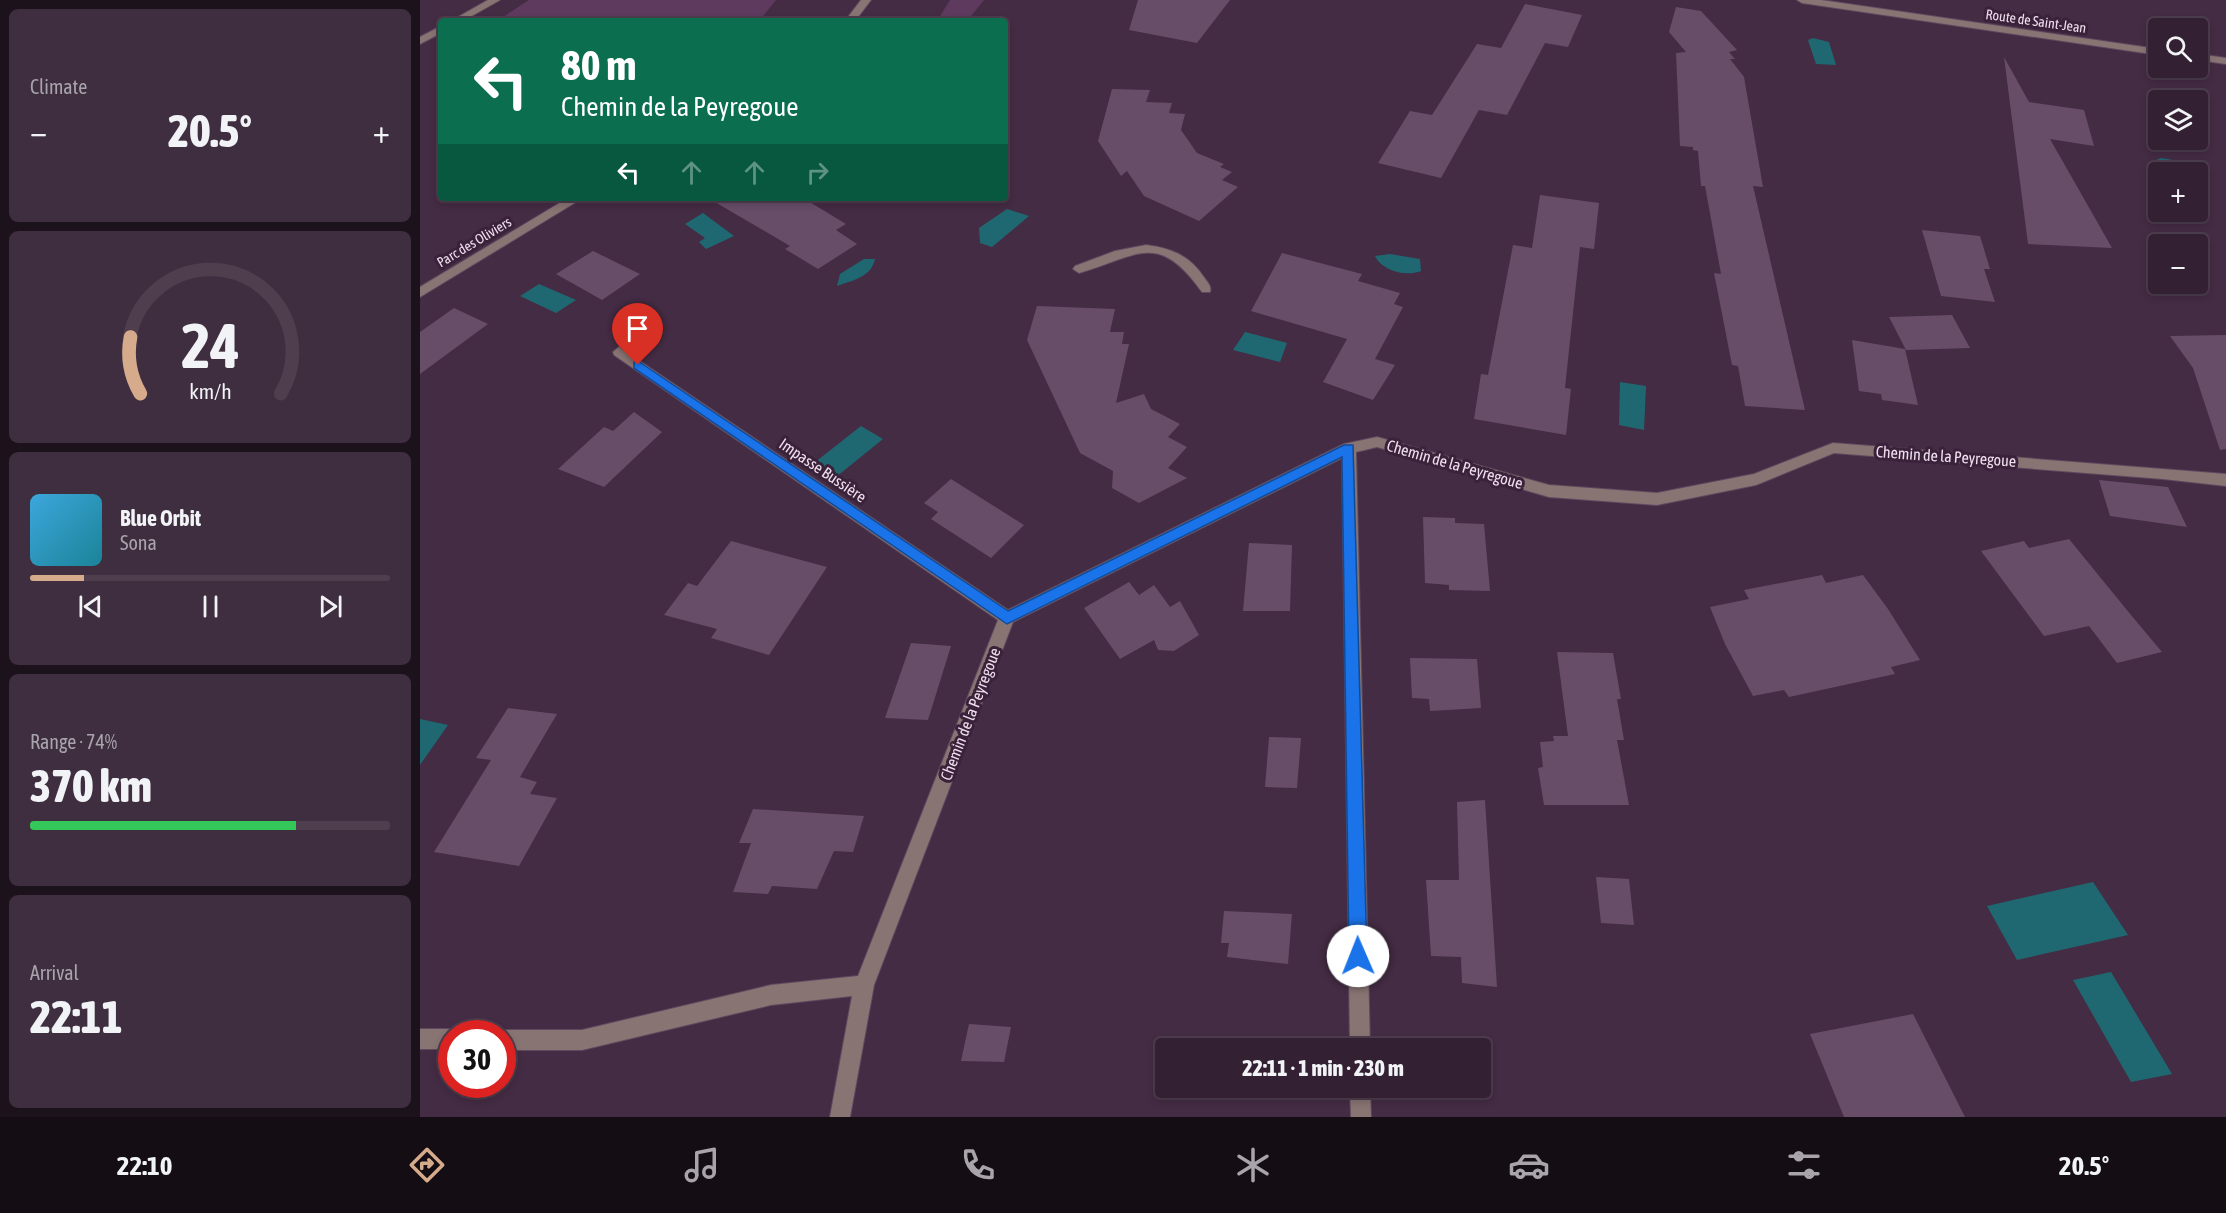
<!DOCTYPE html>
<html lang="en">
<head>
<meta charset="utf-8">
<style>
	:root { --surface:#332133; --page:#3e2e3f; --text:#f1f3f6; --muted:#a9a3ac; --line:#4e3e4e; --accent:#d6ab8b }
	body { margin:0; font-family:"Asap Condensed",sans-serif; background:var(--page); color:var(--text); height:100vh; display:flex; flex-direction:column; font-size:22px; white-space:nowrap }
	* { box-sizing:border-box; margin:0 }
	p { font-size:20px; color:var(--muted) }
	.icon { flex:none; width:33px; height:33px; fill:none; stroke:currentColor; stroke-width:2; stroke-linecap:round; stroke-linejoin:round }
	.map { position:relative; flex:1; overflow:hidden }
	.sheet { display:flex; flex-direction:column; gap:9px; padding:9px; background:#1c121c; width:420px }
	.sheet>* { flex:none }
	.hud { position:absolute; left:18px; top:18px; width:570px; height:183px; border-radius:6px; box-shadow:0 3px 9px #0003,0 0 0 2px var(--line); background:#0b6e4f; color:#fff; overflow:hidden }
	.fabs { position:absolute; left:1728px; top:18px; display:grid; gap:12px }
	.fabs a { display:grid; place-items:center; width:60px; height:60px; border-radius:6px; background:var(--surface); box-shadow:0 3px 9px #0003,0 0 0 2px var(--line); font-size:30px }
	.speed { position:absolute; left:18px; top:1020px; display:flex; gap:12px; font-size:30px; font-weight:700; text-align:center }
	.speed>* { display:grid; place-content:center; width:78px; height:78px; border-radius:50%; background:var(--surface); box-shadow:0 3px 9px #0003,0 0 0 2px var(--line); line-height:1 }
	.speed .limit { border:9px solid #d22; background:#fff; color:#111 }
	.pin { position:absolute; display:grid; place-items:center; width:51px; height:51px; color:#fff; margin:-62px -26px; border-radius:50% 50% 50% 0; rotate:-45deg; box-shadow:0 0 6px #0007 }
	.pin .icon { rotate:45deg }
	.me { position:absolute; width:66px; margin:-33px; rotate:359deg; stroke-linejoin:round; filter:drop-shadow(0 0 4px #0008) }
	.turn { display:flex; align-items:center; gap:21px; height:126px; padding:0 24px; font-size:27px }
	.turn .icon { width:78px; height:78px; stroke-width:2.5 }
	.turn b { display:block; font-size:42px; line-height:51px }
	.lanes { display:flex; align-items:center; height:57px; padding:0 24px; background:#0003; justify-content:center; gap:30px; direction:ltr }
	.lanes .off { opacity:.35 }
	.big { font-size:45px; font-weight:800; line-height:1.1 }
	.sheet .card { flex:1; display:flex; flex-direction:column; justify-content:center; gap:9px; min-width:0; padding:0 21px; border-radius:9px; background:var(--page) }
	.sheet .dial { align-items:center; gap:0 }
	.dial svg { height:156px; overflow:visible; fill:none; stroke:var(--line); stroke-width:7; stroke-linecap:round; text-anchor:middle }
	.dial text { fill:var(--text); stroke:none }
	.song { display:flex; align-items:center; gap:18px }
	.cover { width:72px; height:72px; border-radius:9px; background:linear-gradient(135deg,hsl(200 70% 55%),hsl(190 70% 35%)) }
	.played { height:6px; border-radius:3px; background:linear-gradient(90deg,var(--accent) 15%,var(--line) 15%) }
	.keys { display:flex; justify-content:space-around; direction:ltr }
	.heat { display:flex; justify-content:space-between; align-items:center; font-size:33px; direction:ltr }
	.charge { height:9px; border-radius:4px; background:linear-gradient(90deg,#34c759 74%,var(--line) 0) }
	.trip { position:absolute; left:735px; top:1038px; width:336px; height:60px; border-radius:6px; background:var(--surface); box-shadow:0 3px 9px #0003,0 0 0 2px var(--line); font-weight:800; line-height:60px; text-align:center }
	.menu { display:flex; height:96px; justify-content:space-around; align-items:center; background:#140d14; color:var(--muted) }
	.menu .icon { width:42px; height:42px }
	.menu .selected { color:var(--accent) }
	.menu b { font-size:27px; color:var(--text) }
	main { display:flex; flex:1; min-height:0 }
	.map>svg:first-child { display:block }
	.green { fill:#5f3a5f }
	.water { fill:#206871 }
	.building { fill:#684d68 }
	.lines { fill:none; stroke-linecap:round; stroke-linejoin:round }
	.minor-casing { stroke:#5f495f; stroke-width:2 }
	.minor { fill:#887472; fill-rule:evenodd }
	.route { fill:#1a73e8; stroke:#114b97; stroke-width:1.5 }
	.labels { text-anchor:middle; stroke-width:6; stroke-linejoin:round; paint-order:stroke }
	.far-street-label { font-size:14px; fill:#efdfee; stroke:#3a223a }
	.street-label { font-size:16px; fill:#efdfee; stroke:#3a223a }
</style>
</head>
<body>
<main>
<section class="sheet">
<div class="card"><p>Climate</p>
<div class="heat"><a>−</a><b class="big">20.5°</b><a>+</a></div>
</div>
<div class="card dial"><svg viewBox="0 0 100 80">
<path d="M14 69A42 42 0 1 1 86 69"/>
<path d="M14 69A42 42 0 0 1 9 40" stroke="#d6ab8b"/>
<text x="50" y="56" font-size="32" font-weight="700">24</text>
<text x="50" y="72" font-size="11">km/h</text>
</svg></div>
<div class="card">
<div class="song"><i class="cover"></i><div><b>Blue Orbit</b><p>Sona</p></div></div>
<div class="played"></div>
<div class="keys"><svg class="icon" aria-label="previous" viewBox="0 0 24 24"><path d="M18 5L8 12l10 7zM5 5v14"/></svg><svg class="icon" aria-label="pause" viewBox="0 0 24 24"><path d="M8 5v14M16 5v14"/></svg><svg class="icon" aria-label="next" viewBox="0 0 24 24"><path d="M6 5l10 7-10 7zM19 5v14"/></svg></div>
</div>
<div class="card"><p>Range · 74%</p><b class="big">370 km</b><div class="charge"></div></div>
<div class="card"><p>Arrival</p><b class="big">22:11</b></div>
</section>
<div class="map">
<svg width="1806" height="1117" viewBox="0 0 1806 1117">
	<rect width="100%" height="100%" fill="#442c44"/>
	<path class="green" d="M109 0H356L339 21H77Z
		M530 0H564L547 21H517Z"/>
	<path class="water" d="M1393 38 1409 42 1416 65 1396 64 1388 40Z
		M1741 158 1753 160 1776 172H1733L1729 163Z
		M587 209 609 216 572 247 560 243 559 228Z
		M283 213 314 236 286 249 279 242 285 238 265 224Z
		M970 254 1000 259 1001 271C986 277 962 271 955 256Z
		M444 259H455C451 277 434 280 417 286L420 274Z
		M119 284 156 300 136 313 100 296Z
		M825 332 867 343 860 362 813 350Z
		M1200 382 1226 386 1224 430 1199 425Z
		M441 426 463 439 416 477 394 463Z
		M0 719 28 725 0 765Z
		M1673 882 1708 935 1597 960 1567 906Z
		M1691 972 1752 1074 1711 1082 1653 980Z"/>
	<path class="building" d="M718 0H810L777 43 709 30Z
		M1105 4 1162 15 1148 47 1125 43 1087 115 1059 110 1021 178 958 163 990 111 1012 115 1057 44 1081 48Z
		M1256 7 1281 11 1317 50 1309 52 1315 59H1310L1324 77 1343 187 1333 186 1385 410 1325 406 1318 366 1312 365 1294 273 1301 274 1285 186H1281L1278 151 1273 150V147L1260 146 1256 53 1266 52 1249 32Z
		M1584 57 1609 102 1664 110 1674 146 1630 139 1692 248 1608 244Z
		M692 89 730 90 726 102 752 103 749 113 765 114 761 130 777 153 804 164 800 167 812 172 802 180 818 187 779 221 724 196 707 171 701 176 678 141Z
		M1120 195 1179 203 1174 249 1160 247 1145 388 1151 389 1146 435 1054 419 1061 374 1068 375 1093 245 1112 248Z
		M288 198H383L426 224 416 230 437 244 398 269 365 249 370 246Z
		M1502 230 1560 236 1570 269H1564L1575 302 1521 296Z
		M173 251 220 274 182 300 136 274Z
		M862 253 942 274 938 281 980 293 974 304 983 307 955 359 975 365 953 400 903 382 927 339 831 311Z
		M617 306 695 309 690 332H704L702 344H709L696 403 724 394 731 409 760 424 748 437 767 447 748 468 767 478 719 503 692 488 693 471 660 453 607 340Z
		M34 308 68 324 0 374V332Z
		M1532 315 1550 348 1486 350 1469 317Z
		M1806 335V449L1800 450 1773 368 1750 336Z
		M1432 340 1485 349 1498 405 1462 400 1461 394 1439 391Z
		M214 412 242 432 184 487 138 469 184 427 193 431Z
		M531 479 604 525 571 558 511 519 518 512 504 503Z
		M1679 480 1748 487 1767 527 1690 516Z
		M1003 517 1035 518V523L1064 524 1070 591 1029 590V585L1005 583Z
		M1649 539 1711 615 1742 652 1697 663 1669 626 1624 636 1561 551 1604 541 1609 548Z
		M311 541 407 567 349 655 291 638 297 629 244 615 268 583 277 586Z
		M829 543 872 545 870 611H823Z
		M1402 575 1406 583 1443 575 1468 609 1500 660 1471 667 1475 674 1369 697 1364 690 1333 696 1305 644 1290 607 1329 599 1324 590Z
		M709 582 719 595 734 585 750 607 760 601 779 635 754 651 738 650 734 640 700 659 664 608Z
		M491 643 531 646 508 720 465 718Z
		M1137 652 1193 653 1201 699H1197L1204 740H1197L1209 805H1124L1118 768 1123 767 1120 742 1134 741 1133 736H1148Z
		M990 658 1057 659 1061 708 1010 711 1009 699 992 698Z
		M88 708 137 714 100 777 117 782 110 794 137 798 99 866 14 852 71 760 56 758Z
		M849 737 881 738 877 788 845 787Z
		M1065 800 1077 987 1042 983 1041 957 1011 956 1006 880H1039L1037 802Z
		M333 809 444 816 433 852 414 851 397 889 352 886 348 894 313 892 331 843H319Z
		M1176 877 1209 879 1214 925 1181 923Z
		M804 911 872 914 868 964 807 957 809 943H801Z
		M1493 1014 1545 1117H1424L1390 1034Z
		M549 1024 591 1027 584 1062 541 1061Z"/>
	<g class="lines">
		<g class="minor-casing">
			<path id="minor" d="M68 0H80L43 21H31Z
				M441 0H451L435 21H425Z
				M1377 0H1401L1738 49V55L1382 3Z
				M21 26V33L0 44V37Z
				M1778 54 1806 58V64L1778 60Z
				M148 198 161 199 0 297V287Z
				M726 245C750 248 769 255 783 276 787 282 792 286 790 292H782C738 230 718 256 659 273L653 269 655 266 695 251Z
				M199 347 588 610 924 444 957 437 1129 485 1237 493 1334 474 1413 443 1806 474V486L1743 479 1414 453 1336 485 1237 505 1129 497 957 447 936 452 950 1048H930L922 458 593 622 454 985 430 1117H410L432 996 351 1005 162 1050H82V1034H75L82 1030H162L351 985 438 976 578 620 194 355 193 352Z
				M0 1029H32L40 1034H32V1049H0Z
				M930 1088H950L951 1117H931Z"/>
		</g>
		<use href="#minor" class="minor"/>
	</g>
	<path class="route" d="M218 361 588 611 924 445H933L947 956 944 962 938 965 932 962 929 956 922 457 587 624 214 368V362Z"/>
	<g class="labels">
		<g class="far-street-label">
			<text transform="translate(1616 21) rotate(8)" y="5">Route de Saint-Jean</text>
			<text transform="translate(54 242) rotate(-31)" y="5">Parc des Oliviers</text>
		</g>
		<g class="street-label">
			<text transform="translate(1526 456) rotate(4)" y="6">Chemin de la Peyregoue</text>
			<text transform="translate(1035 464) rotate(16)" y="6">Chemin de la Peyregoue</text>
			<text transform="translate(403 470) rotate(34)" y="6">Impasse Bussière</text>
			<text transform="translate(550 714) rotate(-69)" y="6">Chemin de la Peyregoue</text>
		</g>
	</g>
</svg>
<div class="fabs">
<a><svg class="icon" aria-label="search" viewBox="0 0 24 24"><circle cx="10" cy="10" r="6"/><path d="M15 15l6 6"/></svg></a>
<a><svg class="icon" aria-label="layers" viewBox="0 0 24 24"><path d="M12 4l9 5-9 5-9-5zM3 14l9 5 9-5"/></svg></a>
<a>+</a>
<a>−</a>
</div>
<div class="speed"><div class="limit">30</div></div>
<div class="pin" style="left:218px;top:365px;background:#d93025"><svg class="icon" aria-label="arrive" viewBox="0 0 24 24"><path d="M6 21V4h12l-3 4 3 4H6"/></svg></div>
<svg class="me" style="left:938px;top:956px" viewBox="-20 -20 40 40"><circle r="19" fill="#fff"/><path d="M0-13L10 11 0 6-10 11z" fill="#1a73e8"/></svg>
<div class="trip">22:11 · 1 min · 230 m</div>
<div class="hud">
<div class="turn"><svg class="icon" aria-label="left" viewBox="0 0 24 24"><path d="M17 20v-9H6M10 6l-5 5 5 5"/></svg><div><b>80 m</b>Chemin de la Peyregoue</div></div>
<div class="lanes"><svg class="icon" aria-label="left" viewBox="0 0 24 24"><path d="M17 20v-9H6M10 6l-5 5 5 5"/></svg><svg class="icon off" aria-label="ahead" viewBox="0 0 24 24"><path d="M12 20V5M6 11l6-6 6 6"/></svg><svg class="icon off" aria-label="ahead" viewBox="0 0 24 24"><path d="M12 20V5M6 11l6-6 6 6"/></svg><svg class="icon off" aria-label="right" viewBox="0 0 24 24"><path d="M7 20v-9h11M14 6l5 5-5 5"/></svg></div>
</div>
</div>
</main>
<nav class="menu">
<b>22:10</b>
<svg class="icon selected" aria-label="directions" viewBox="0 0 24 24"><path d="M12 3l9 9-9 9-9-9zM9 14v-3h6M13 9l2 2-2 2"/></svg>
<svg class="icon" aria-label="music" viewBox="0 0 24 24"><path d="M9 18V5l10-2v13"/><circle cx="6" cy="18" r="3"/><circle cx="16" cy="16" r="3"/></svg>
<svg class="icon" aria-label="phone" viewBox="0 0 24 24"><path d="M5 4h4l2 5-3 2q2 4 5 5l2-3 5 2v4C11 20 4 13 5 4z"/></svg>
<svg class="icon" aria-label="climate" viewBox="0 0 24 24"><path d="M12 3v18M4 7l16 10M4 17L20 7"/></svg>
<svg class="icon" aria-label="car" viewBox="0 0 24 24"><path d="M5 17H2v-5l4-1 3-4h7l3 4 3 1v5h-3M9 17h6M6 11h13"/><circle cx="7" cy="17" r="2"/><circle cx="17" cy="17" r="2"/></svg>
<svg class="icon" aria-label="filters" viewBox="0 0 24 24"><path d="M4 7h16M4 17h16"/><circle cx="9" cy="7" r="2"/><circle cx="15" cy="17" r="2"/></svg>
<b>20.5°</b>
</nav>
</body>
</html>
